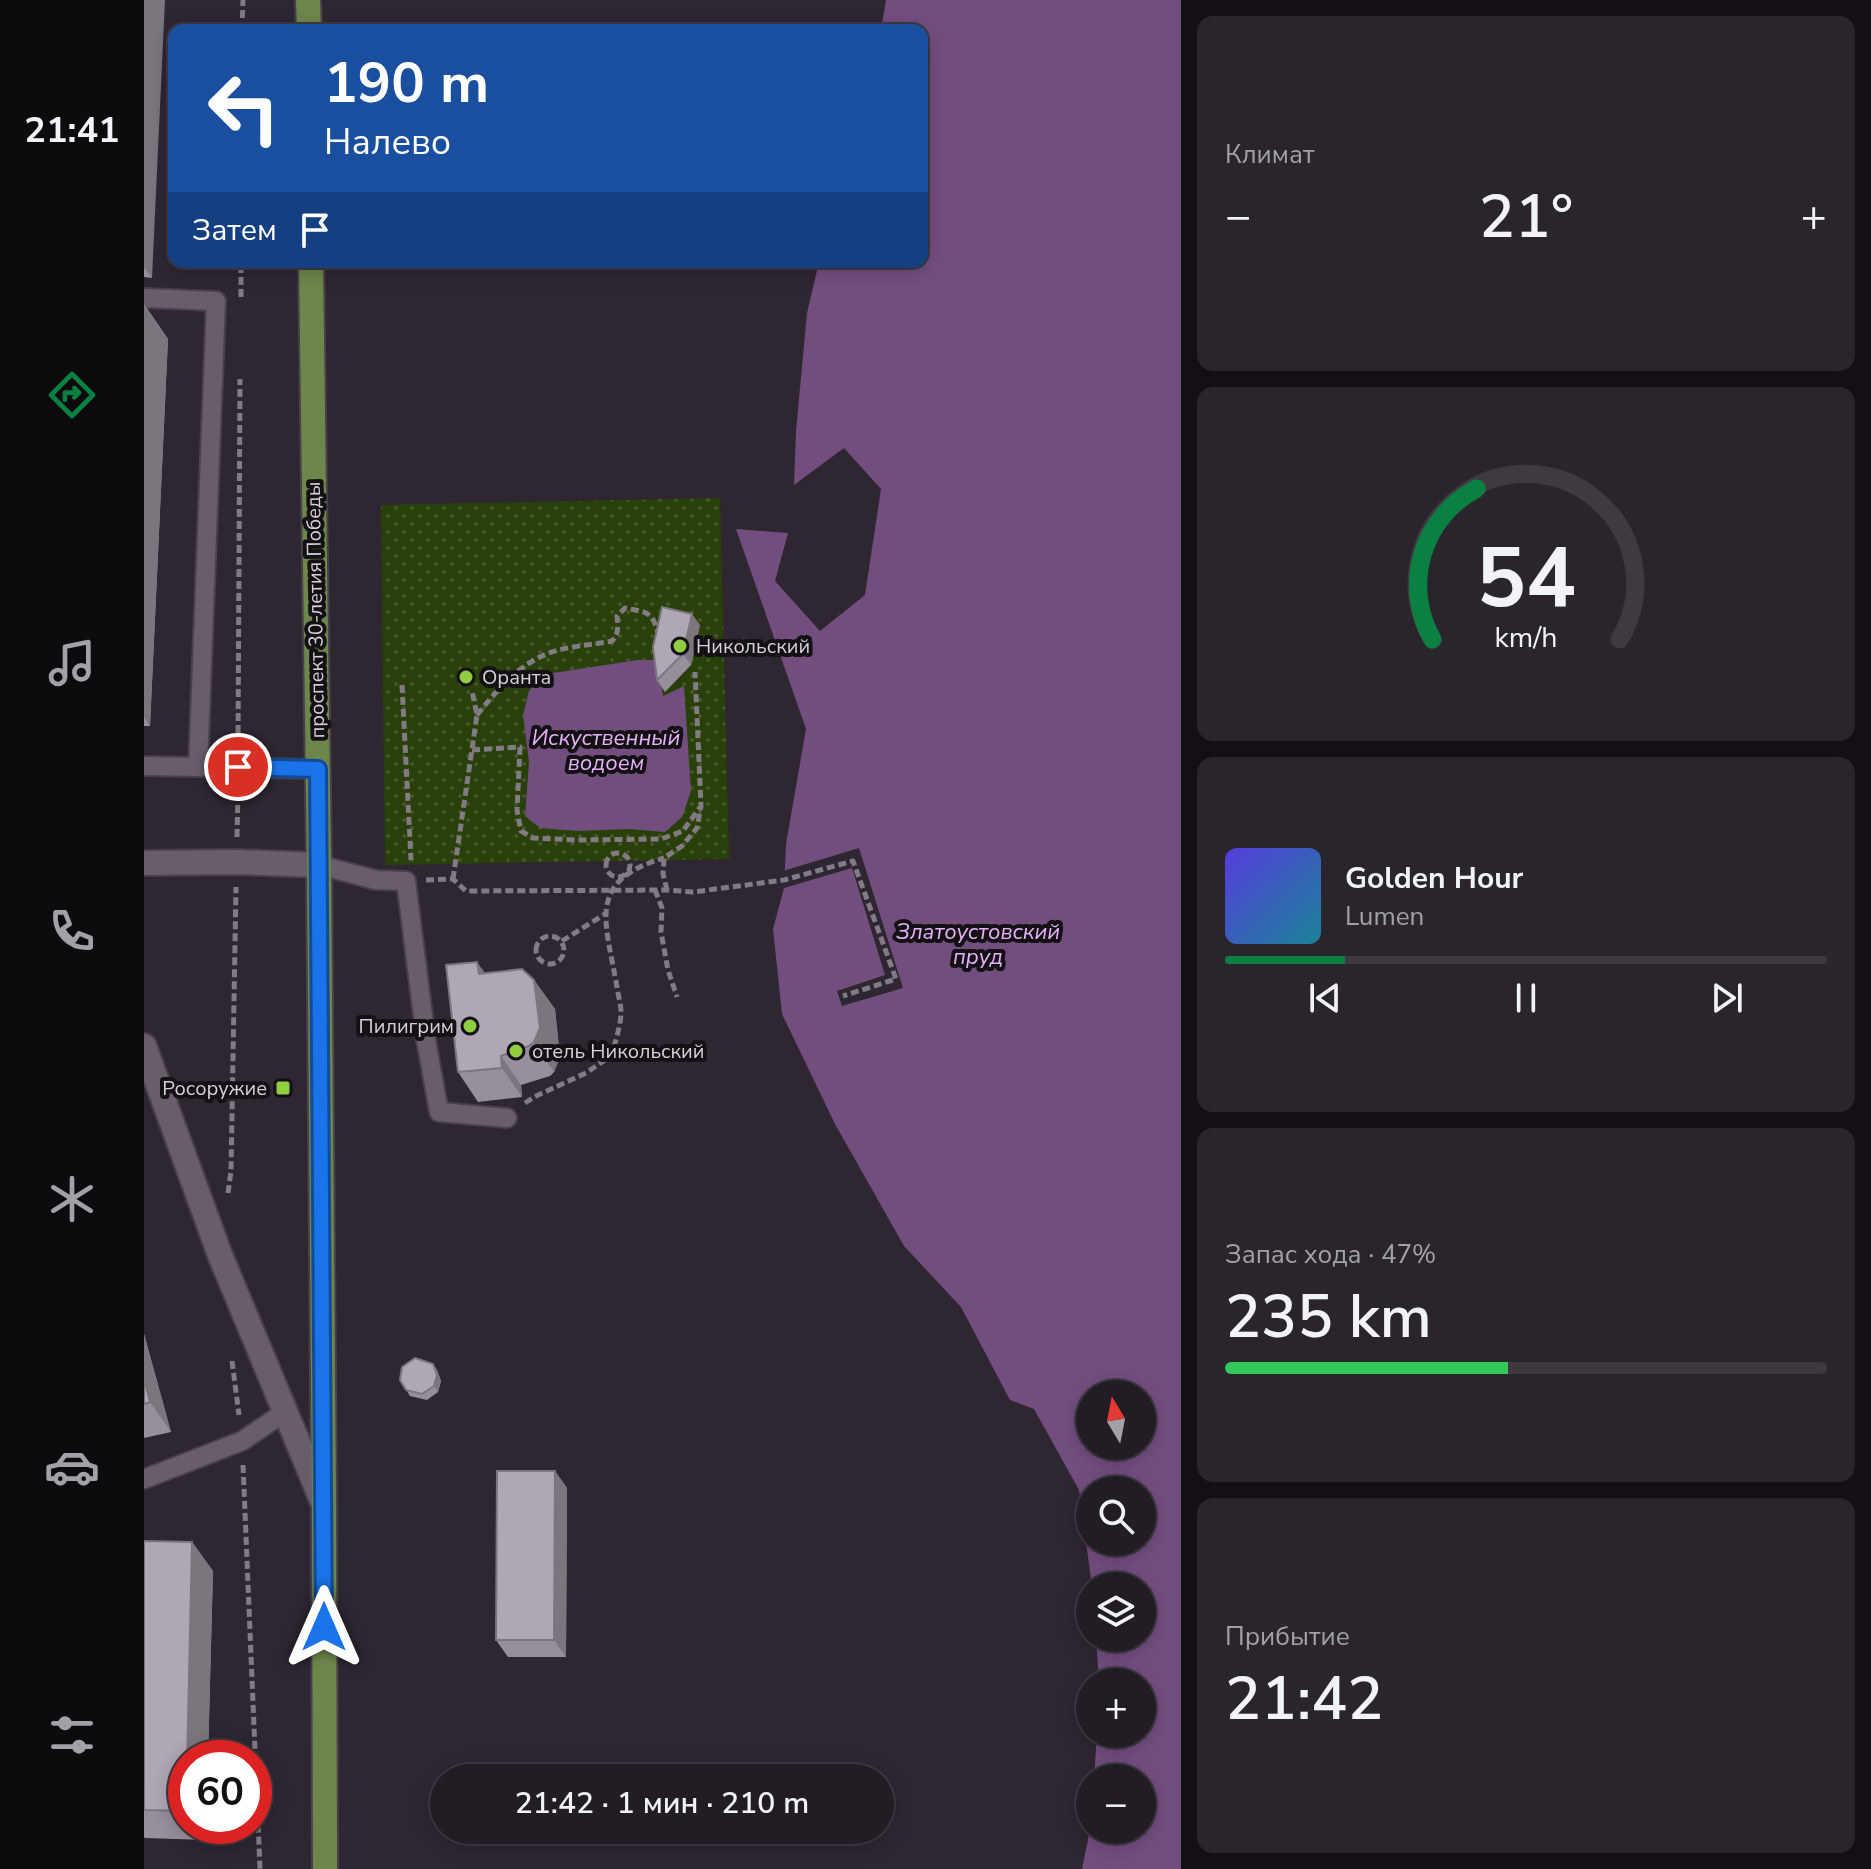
<!DOCTYPE html>
<html lang="ru">
<head>
<meta charset="utf-8">
<style>
	:root { --surface:#221c25; --page:#2a252d; --text:#f1f3f6; --muted:#a2a1a7; --line:#3f3a42; --accent:#0b8043 }
	body { margin:0; font-family:"Nunito Sans",sans-serif; background:var(--page); color:var(--text); height:100vh; display:flex; flex-direction:column; font-size:30px; white-space:nowrap }
	* { box-sizing:border-box; margin:0 }
	p { font-size:26px; color:var(--muted) }
	.icon { flex:none; width:44px; height:44px; fill:none; stroke:currentColor; stroke-width:2; stroke-linecap:round; stroke-linejoin:round }
	.map { position:relative; flex:1; overflow:hidden }
	.details { display:flex; flex-direction:column; gap:16px; padding:16px; background:#130f14; width:690px }
	.details>* { flex:none }
	.hud { position:absolute; left:24px; top:24px; width:760px; height:244px; border-radius:16px; box-shadow:0 4px 20px #0003,0 0 0 2px var(--line); background:#1a4fa0; color:#fff; overflow:hidden }
	.needle { width:52px; rotate:350deg }
	.fabs { position:absolute; left:932px; top:1380px; display:grid; gap:16px }
	.fabs a { display:grid; place-items:center; width:80px; height:80px; border-radius:50%; background:var(--surface); box-shadow:0 4px 20px #0003,0 0 0 2px var(--line); font-size:40px }
	.speed { position:absolute; left:24px; top:1740px; display:flex; gap:16px; font-size:40px; font-weight:700; text-align:center }
	.speed>* { display:grid; place-content:center; width:104px; height:104px; border-radius:50%; background:var(--surface); box-shadow:0 4px 20px #0003,0 0 0 2px var(--line); line-height:1 }
	.speed .limit { border:12px solid #d22; background:#fff; color:#111 }
	.pin { position:absolute; display:grid; place-items:center; width:68px; height:68px; color:#fff; margin:-34px; border:4px solid #fff; border-radius:50%; box-shadow:0 2px 8px #0007 }
	.me { position:absolute; width:88px; margin:-44px; rotate:0deg; stroke-linejoin:round; filter:drop-shadow(0 0 6px #0008) }
	.turn { display:flex; align-items:center; gap:28px; height:168px; padding:0 24px; font-size:36px }
	.turn .icon { width:104px; height:104px; stroke-width:2.5 }
	.turn b { display:block; font-size:56px; line-height:68px }
	.then { display:flex; align-items:center; height:76px; padding:0 24px; background:#0003; gap:16px; font-size:30px }
	.big { font-size:60px; font-weight:600; line-height:1.1 }
	.details .tile { flex:1; display:flex; flex-direction:column; justify-content:center; gap:12px; min-width:0; padding:0 28px; border-radius:16px; background:var(--page) }
	.details .dial { align-items:center; gap:0 }
	.dial svg { height:208px; overflow:visible; fill:none; stroke:var(--line); stroke-width:7; stroke-linecap:round; text-anchor:middle }
	.dial text { fill:var(--text); stroke:none }
	.song { display:flex; align-items:center; gap:24px }
	.cover { width:96px; height:96px; border-radius:12px; background:linear-gradient(135deg,hsl(250 70% 55%),hsl(190 70% 35%)) }
	.played { height:8px; border-radius:4px; background:linear-gradient(90deg,var(--accent) 20%,var(--line) 20%) }
	.keys { display:flex; justify-content:space-around; direction:ltr }
	.heat { display:flex; justify-content:space-between; align-items:center; font-size:44px; direction:ltr }
	.charge { height:12px; border-radius:6px; background:linear-gradient(90deg,#34c759 47%,var(--line) 0) }
	.trip { position:absolute; left:286px; top:1764px; width:464px; height:80px; border-radius:40px; background:var(--surface); box-shadow:0 4px 20px #0003,0 0 0 2px var(--line); font-weight:600; line-height:80px; text-align:center }
	main { display:flex; flex:1; min-height:0 }
	.menu { display:flex; flex-direction:column; width:144px; justify-content:space-around; align-items:center; background:#0e0b0f; color:var(--muted) }
	.menu .icon { width:56px; height:56px }
	.menu .on { color:var(--accent) }
	.menu b { font-size:36px; color:var(--text) }
	.map>svg:first-child { display:block }
	.park { fill:url(#park-dots) }
	.water { fill:#724e7f; fill-rule:evenodd }
	.pier { fill:#2e2631 }
	.lines { fill:none; stroke-linecap:round; stroke-linejoin:round }
	.lane-casing { stroke:#48414a; stroke-width:22 }
	.street-casing { stroke:#48414a; stroke-width:28 }
	.secondary-casing { stroke:#48414a; stroke-width:28 }
	.primary-casing { stroke:#48414a; stroke-width:28 }
	.path { stroke:#827b84; stroke-width:5; stroke-dasharray:8 4; stroke-linecap:butt }
	.lane { stroke:#675e6a; stroke-width:18 }
	.street { stroke:#675e6a; stroke-width:24 }
	.secondary { stroke:#675e6a; stroke-width:24 }
	.primary { stroke:#6e864c; stroke-width:24 }
	.wall { fill:#97909b }
	.shaded-wall { fill:#7b757e }
	.building { fill:#b0a7b4; stroke:#7b757e; stroke-width:2 }
	.route-casing { stroke:#114b97; stroke-width:20 }
	.route { stroke:#1a73e8; stroke-width:14 }
	.poi-dot { fill:#91cd40; stroke:#141115; stroke-width:3 }
	.labels { text-anchor:middle; stroke-width:8; stroke-linejoin:round; paint-order:stroke }
	.street-label { font-size:20px; fill:#d6d1d8; stroke:#141115 }
	.poi-label { font-size:20px; fill:#d6d1d8; stroke:#141115; text-anchor:start }
	.water-label { font-size:22px; font-style:italic; fill:#e7b0fb; stroke:#141115 }
</style>
</head>
<body>
<main>
<nav class="menu">
<b>21:41</b>
<svg class="icon on" aria-label="directions" viewBox="0 0 24 24"><path d="M12 3l9 9-9 9-9-9zM9 14v-3h6M13 9l2 2-2 2"/></svg>
<svg class="icon" aria-label="music" viewBox="0 0 24 24"><path d="M9 18V5l10-2v13"/><circle cx="6" cy="18" r="3"/><circle cx="16" cy="16" r="3"/></svg>
<svg class="icon" aria-label="phone" viewBox="0 0 24 24"><path d="M5 4h4l2 5-3 2q2 4 5 5l2-3 5 2v4C11 20 4 13 5 4z"/></svg>
<svg class="icon" aria-label="climate" viewBox="0 0 24 24"><path d="M12 3v18M4 7l16 10M4 17L20 7"/></svg>
<svg class="icon" aria-label="car" viewBox="0 0 24 24"><path d="M5 17H2v-5l4-1 3-4h7l3 4 3 1v5h-3M9 17h6M6 11h13"/><circle cx="7" cy="17" r="2"/><circle cx="17" cy="17" r="2"/></svg>
<svg class="icon" aria-label="filters" viewBox="0 0 24 24"><path d="M4 7h16M4 17h16"/><circle cx="9" cy="7" r="2"/><circle cx="15" cy="17" r="2"/></svg>
</nav>
<div class="map">
<svg width="1037" height="1869" viewBox="0 0 1037 1869">
	<defs>
		<pattern id="park-dots" width="8" height="8" patternUnits="userSpaceOnUse" patternTransform="scale(2)"><rect width="8" height="8" fill="#2a400a"/><path d="M2 2h.1M6 6h.1" fill="none" stroke="#485b2d" stroke-width="1.8" stroke-linecap="round"/></pattern>
	</defs>
	<rect width="100%" height="100%" fill="#2e2631"/>
	<path class="park" d="M576 498 585 859 241 865 237 505Z"/>
	<path class="water" d="M742 0H1037V1869H938L946 1830H998V1778H950L953 1734H998V1682H955L952 1638H998V1586H948L935 1490 890 1409 866 1400 817 1307 760 1246 691 1124 638 1014 629 929 640 888 642 844 662 729 592 529 644 533 631 581 676 631 721 595 737 489 700 448 650 485 652 431 663 313 675 262H778V30H737ZM946 1394H998V1446H946ZM946 1490H998V1542H946Z
		M494 660H514L519 696 540 686 547 791 538 817 521 832 485 829 434 831 396 828 381 816 385 762 379 715 385 691 396 675Z"/>
	<path class="pier" d="M715 848 759 988 698 1006 693 991 741 975 708 868 640 888 639 871Z"/>
	<g class="lines">
		<g class="lane-casing">
			<path id="lane" d="M0 298 72 301 54 767
				M0 766 174 769
				M175 865 232 880 262 881 282 1040 295 1112 363 1118
				M0 1479 98 1441 141 1412"/>
		</g>
		<g class="street-casing">
			<path id="street" d="M0 1046 76 1255 180 1505"/>
		</g>
		<g class="secondary-casing">
			<path id="secondary" d="M0 863 93 862 175 865"/>
		</g>
		<g class="primary-casing">
			<path id="primary" d="M164 0 165 30
				M167 262 175 865 180 1506 181 1869"/>
		</g>
		<path class="path" d="M98 30 99 0
			M97 297V262
			M258 685 267 860
			M333 715C353 690 374 665 405 653 424 646 448 645 468 641 475 634 474 626 473 616L481 608C499 612 508 610 513 630L517 631
			M94 745 96 379
			M328 750 376 747 373 810 377 831 389 838 433 840 517 839 539 831 557 806
			M93 837 94 791
			M462 865a12 12 0 1 1 24 0a12 12 0 1 1-24 0Z
			M309 879 333 715 328 691
			M282 880 309 879 322 891 523 890 549 892 640 880 709 861 752 979 699 996
			M511 890 518 908 517 932 524 970 533 997
			M523 890 519 874 520 858 538 846 553 828 557 806 551 672
			M392 950a14 14 0 1 1 28 0a14 14 0 1 1-28 0Z
			M418 941 461 914
			M381 1103 392 1096 442 1073 468 1055C471 1041 477 1026 477 1012 477 1004 474 995 473 987 462 922 441 881 520 858
			M84 1193 87 1171 92 887
			M88 1361 95 1415
			M99 1465 116 1869"/>
		<use href="#lane" class="lane"/>
		<use href="#street" class="street"/>
		<use href="#secondary" class="secondary"/>
		<use href="#primary" class="primary"/>
	</g>
	<path class="wall" d="M0 0 8 278 0 277Z
		M0 304 24 339 6 726H0Z
		M556 625 547 665 521 692 513 680Z
		M341 973 390 980 411 1009 416 1057 410 1072 406 1076 377 1085 378 1097 334 1102 314 1072Z
		M0 1334 27 1432 0 1438Z
		M289 1364 293 1370 297 1381 294 1392 283 1400 266 1396 256 1380Z
		M411 1471 423 1488 422 1657H364L352 1640Z
		M0 1541 48 1542 69 1571 64 1758H42V1826H62V1840L1 1838 0 1837Z"/>
	<path class="shaded-wall" d="M0 0H21L8 278 0 267Z
		M0 304 24 339 6 726 0 717Z
		M548 614 556 625 547 665 539 654Z
		M333 962 354 991 335 974Z
		M390 980 411 1009 416 1057 410 1072 390 1042Z
		M357 1056 377 1085 378 1097 358 1068Z
		M0 1334 27 1432 6 1402 0 1379Z
		M289 1364 293 1370 297 1381 294 1392 290 1386Z
		M411 1471 423 1488 422 1657 410 1640Z
		M48 1542 69 1571 64 1758H43Z
		M52 1826H62V1840Z"/>
	<path class="building" d="M518 607 548 614 539 654 513 680 509 647Z
		M333 962 335 974 378 969 390 980 396 1028 390 1042 385 1046 357 1056 358 1068 314 1072 302 965Z
		M271 1358 289 1364 293 1375 290 1386 278 1394 262 1390 256 1380 258 1367Z
		M0 1379 6 1402 0 1404Z
		M353 1471H411L410 1640H352Z
		M0 1541 48 1542 42 1811 0 1810Z"/>
	<g class="lines">
		<g class="route-casing">
			<path id="route" d="M94 767 174 769 180 1627"/>
		</g>
		<use href="#route" class="route"/>
	</g>
	<g class="poi-dot">
		<circle cx="536" cy="646" r="8"/>
		<circle cx="322" cy="677" r="8"/>
		<circle cx="326" cy="1026" r="8"/>
		<circle cx="372" cy="1051" r="8"/>
		<rect x="131" y="1080" width="16" height="16" rx="4"/>
	</g>
	<g class="labels">
		<g class="street-label">
			<text transform="translate(171 610) rotate(-91)" y="7">проспект 30-летия Победы</text>
		</g>
		<g class="poi-label">
			<text x="552" y="653">Никольский</text>
			<text x="338" y="684">Оранта</text>
			<text x="310" y="1033" text-anchor="end">Пилигрим</text>
			<text x="388" y="1058">отель Никольский</text>
			<text x="123" y="1095" text-anchor="end">Росоружие</text>
		</g>
		<g class="water-label">
			<text x="462" y="745">Искуственный<tspan x="462" dy="25">водоем</tspan></text>
			<text x="834" y="939">Златоустовский<tspan x="834" dy="25">пруд</tspan></text>
		</g>
	</g>
</svg>
<div class="fabs">
<a><svg class="needle" viewBox="-14 -14 28 28"><path d="M0-13l5 13h-10z" fill="#e53935"/><path d="M0 13l5-13h-10z" fill="#a2a1a7"/></svg></a>
<a><svg class="icon" aria-label="search" viewBox="0 0 24 24"><circle cx="10" cy="10" r="6"/><path d="M15 15l6 6"/></svg></a>
<a><svg class="icon" aria-label="layers" viewBox="0 0 24 24"><path d="M12 4l9 5-9 5-9-5zM3 14l9 5 9-5"/></svg></a>
<a>+</a>
<a>−</a>
</div>
<div class="speed"><div class="limit">60</div></div>
<div class="pin" style="left:94px;top:767px;background:#d93025"><svg class="icon" aria-label="arrive" viewBox="0 0 24 24"><path d="M6 21V4h12l-3 4 3 4H6"/></svg></div>
<svg class="me" style="left:180px;top:1627px" viewBox="-20 -20 40 40"><path d="M0-17L14 15 0 8-14 15z" fill="#1a73e8" stroke="#fff" stroke-width="4"/></svg>
<div class="trip">21:42 · 1 мин · 210 m</div>
<div class="hud">
<div class="turn"><svg class="icon" aria-label="left" viewBox="0 0 24 24"><path d="M17 20v-9H6M10 6l-5 5 5 5"/></svg><div><b>190 m</b>Налево</div></div>
<div class="then">Затем<svg class="icon" aria-label="arrive" viewBox="0 0 24 24"><path d="M6 21V4h12l-3 4 3 4H6"/></svg></div>
</div>
</div>
<section class="details">
<div class="tile"><p>Климат</p>
<div class="heat"><a>−</a><b class="big">21°</b><a>+</a></div>
</div>
<div class="tile dial"><svg viewBox="0 0 100 80">
<path d="M14 69A42 42 0 1 1 86 69"/>
<path d="M14 69A42 42 0 0 1 31 11" stroke="#0b8043"/>
<text x="50" y="56" font-size="32" font-weight="700">54</text>
<text x="50" y="72" font-size="11">km/h</text>
</svg></div>
<div class="tile">
<div class="song"><i class="cover"></i><div><b>Golden Hour</b><p>Lumen</p></div></div>
<div class="played"></div>
<div class="keys"><svg class="icon" aria-label="previous" viewBox="0 0 24 24"><path d="M18 5L8 12l10 7zM5 5v14"/></svg><svg class="icon" aria-label="pause" viewBox="0 0 24 24"><path d="M8 5v14M16 5v14"/></svg><svg class="icon" aria-label="next" viewBox="0 0 24 24"><path d="M6 5l10 7-10 7zM19 5v14"/></svg></div>
</div>
<div class="tile"><p>Запас хода · 47%</p><b class="big">235 km</b><div class="charge"></div></div>
<div class="tile"><p>Прибытие</p><b class="big">21:42</b></div>
</section>
</main>
</body>
</html>
